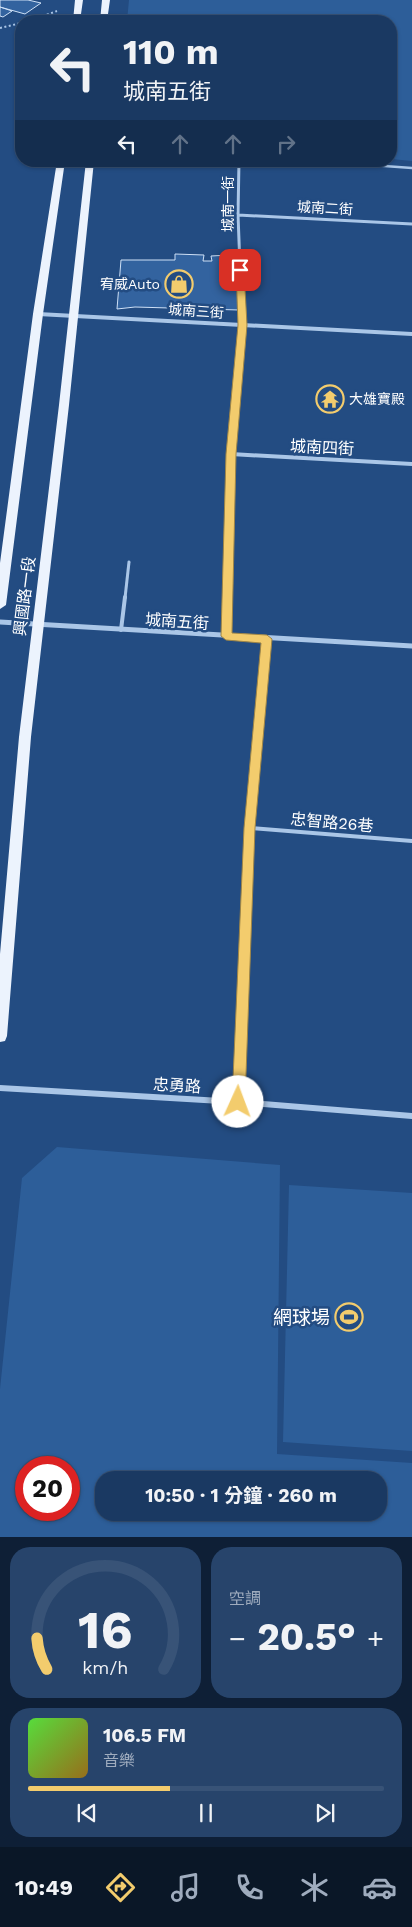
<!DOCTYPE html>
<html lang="zh-TW">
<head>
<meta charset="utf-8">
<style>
	:root { --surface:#1a3962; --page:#27446b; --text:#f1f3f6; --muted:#9facbe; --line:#385377; --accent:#f3cc6d }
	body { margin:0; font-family:"Work Sans","Noto Sans TC",sans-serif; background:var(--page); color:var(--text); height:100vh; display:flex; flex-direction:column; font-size:19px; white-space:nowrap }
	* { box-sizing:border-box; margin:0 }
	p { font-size:16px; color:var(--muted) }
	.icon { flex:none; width:28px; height:28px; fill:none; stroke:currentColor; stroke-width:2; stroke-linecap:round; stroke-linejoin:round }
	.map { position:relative; height:1537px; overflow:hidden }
	.panel { display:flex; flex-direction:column; gap:10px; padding:10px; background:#0e1f36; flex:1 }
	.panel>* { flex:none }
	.hud { position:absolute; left:15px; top:15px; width:382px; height:152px; border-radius:20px; box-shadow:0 1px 4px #0004,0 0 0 1px var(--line); background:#1a3962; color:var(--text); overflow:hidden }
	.speed { position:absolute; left:15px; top:1456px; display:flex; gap:10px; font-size:25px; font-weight:700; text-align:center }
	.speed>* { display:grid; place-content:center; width:65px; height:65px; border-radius:50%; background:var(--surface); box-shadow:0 1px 4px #0004,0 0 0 1px var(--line); line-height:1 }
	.speed .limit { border:8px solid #d22; background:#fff; color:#111 }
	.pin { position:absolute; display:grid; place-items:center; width:42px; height:42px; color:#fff; margin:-21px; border-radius:10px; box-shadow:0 2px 8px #0006 }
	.me { position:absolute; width:55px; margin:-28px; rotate:2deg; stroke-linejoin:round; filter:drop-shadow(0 0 4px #0008) }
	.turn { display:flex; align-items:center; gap:18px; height:105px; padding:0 25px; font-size:22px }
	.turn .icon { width:65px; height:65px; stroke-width:2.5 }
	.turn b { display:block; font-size:35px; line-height:42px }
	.lanes { display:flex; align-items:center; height:48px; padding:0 25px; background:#0003; justify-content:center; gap:25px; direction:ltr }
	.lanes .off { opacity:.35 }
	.big { font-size:38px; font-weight:700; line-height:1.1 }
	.panel .card { flex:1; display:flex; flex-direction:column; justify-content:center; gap:8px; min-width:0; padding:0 18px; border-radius:20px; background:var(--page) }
	.panel .dial { align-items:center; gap:0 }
	.dial svg { height:130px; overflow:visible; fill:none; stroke:var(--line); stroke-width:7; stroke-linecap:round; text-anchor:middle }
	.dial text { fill:var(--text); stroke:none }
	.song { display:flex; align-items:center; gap:15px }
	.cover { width:60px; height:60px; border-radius:8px; background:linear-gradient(135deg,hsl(110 70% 55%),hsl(40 70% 35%)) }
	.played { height:5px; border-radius:2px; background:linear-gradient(90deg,var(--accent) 40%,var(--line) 40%) }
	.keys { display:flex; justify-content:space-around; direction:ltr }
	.heat { display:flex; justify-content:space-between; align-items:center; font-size:28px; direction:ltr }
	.panel .tiles { flex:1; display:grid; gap:10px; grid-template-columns:1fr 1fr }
	.card:last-child { grid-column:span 2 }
	.trip { position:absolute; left:95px; top:1471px; width:292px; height:50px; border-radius:20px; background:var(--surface); box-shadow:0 1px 4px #0004,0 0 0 1px var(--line); font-weight:700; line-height:50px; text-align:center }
	.tabs { display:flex; height:80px; justify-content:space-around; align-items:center; background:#0a1727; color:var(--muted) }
	.tabs .icon { width:35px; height:35px }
	.tabs .selected { color:var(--accent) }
	.tabs b { font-size:22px; color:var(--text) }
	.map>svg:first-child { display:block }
	.green { fill:#2d5e99; fill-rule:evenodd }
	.building { fill:#33639f; stroke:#cee0f6 }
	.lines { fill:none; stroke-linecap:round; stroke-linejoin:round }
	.path { stroke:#aac6e7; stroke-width:2; stroke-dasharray:2 2.5; stroke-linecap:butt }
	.service-far3 { stroke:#aac6e7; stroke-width:2.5 }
	.service-far2 { stroke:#aac6e7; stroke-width:3 }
	.service-far1 { stroke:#aac6e7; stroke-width:4 }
	.service { stroke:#aac6e7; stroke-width:5 }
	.minor-far3 { stroke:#aac6e7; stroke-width:3 }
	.minor-far2 { stroke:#aac6e7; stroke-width:4 }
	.minor-far1 { stroke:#aac6e7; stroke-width:5 }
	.minor { stroke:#aac6e7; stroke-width:6 }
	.primary { fill:#ecf3fd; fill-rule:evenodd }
	.route { fill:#f3cc6d; stroke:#9e8547 }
	.labels { text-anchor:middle; stroke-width:5; stroke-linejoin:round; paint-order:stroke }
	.far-street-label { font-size:14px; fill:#fff; stroke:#234c82 }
	.far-poi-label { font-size:14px; fill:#fff; stroke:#234c82; text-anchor:end }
	.street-label { font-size:16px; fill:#fff; stroke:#234c82 }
	.near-poi-label { font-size:19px; fill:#fff; stroke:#234c82; text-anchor:end }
</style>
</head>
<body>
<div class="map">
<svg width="412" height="1537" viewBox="0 0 412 1537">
	<rect width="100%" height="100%" fill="#234c82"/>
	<path class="green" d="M129 0H412V161L391 159V21H127Z
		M57 1147 280 1165 277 1454 412 1463V1537H0V1389L22 1178ZM26 1468H69V1510H26ZM104 1480H379V1512H104Z
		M289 1185 412 1193V1451L283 1442Z"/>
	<path class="building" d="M0 0H28L41 3 25 14 0 7Z
		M0 7 12 11 3 17 0 16Z
		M175 254 204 255 203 261H212L211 256 229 255V260H239V310L135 307 117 309 121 260H175Z"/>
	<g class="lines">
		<path class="path" d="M30 21 57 11
			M0 28 21 23"/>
		<path class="service-far3" d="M315 161 412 168"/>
		<path class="service-far2" d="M125 598 129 562"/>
		<path class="service-far1" d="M121 630 125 597
			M250 828 412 841
			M242 1015 250 828 267 639"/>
		<path class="service" d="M238 1102 242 1014"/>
		<path class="minor-far3" d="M239 161 238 215 240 266
			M238 215 412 224"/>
		<path class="minor-far2" d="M38 314 412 334
			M231 454 412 464
			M227 598 231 454 243 325 240 264"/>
		<path class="minor-far1" d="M0 622 412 646
			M226 637 227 597"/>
		<path class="minor" d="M0 1088 238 1102 412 1116"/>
		<path class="primary" d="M75 0H83L80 21H73Z
			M102 0H110L107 21H100Z
			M57 161H65L43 314 6 605 0 609V563L33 314Z
			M86 161H94L69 405 31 737 7 1036 5 1041 0 1042V954L19 737 59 405Z"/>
	</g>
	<path class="route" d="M240 268 244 270 247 325 236 454 232 633 267 635 272 639 255 828 245 1102 243 1106 238 1108 234 1106 232 1102 244 828 261 643 226 640 221 636 226 454 238 325 236 270Z"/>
	<defs>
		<g id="shop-ring" transform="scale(1.4375)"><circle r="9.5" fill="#234c82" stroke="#f3cc6d" stroke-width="1.5"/><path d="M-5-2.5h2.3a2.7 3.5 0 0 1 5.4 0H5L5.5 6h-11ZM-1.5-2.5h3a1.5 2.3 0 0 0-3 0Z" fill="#f3cc6d"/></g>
		<g id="temple-ring" transform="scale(1.4375)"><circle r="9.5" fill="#234c82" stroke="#f3cc6d" stroke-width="1.5"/><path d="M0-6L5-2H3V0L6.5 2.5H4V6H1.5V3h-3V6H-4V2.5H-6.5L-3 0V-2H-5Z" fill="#f3cc6d"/></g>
		<g id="stadium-ring" transform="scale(1.4375)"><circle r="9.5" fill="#234c82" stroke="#f3cc6d" stroke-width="1.5"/><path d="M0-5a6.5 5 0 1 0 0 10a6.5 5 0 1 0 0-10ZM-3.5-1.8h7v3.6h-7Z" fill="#f3cc6d"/></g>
	</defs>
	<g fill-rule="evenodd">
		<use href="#shop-ring" x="179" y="284"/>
		<use href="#temple-ring" x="330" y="399"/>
		<use href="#stadium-ring" x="349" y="1317"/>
	</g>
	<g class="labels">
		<g class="far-street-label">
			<text transform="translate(228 204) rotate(-90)" y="5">城南一街</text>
			<text transform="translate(325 208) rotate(3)" y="5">城南二街</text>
			<text transform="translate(196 311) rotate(4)" y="5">城南三街</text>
		</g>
		<g class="far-poi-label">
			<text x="160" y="289">宥威Auto</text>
			<text x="349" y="404" text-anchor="start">大雄寶殿</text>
		</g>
		<g class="street-label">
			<text transform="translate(322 447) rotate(3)" y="6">城南四街</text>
			<text transform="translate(24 596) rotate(-83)" y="6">興國路一段</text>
			<text transform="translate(177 621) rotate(4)" y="6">城南五街</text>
			<text transform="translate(332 822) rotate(5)" y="6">忠智路26巷</text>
			<text transform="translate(177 1085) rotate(3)" y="6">忠勇路</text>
		</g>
		<g class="near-poi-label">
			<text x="330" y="1324">網球場</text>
		</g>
	</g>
</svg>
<div class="speed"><div class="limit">20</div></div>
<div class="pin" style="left:240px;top:270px;background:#d93025"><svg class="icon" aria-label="arrive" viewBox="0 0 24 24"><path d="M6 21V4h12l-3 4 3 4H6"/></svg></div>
<svg class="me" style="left:238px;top:1102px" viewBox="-20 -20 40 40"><circle r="19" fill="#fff"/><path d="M0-13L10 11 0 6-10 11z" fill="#f3cc6d"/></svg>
<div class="trip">10:50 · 1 分鐘 · 260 m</div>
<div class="hud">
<div class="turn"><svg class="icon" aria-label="left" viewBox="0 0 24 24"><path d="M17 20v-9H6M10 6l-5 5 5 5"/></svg><div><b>110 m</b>城南五街</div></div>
<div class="lanes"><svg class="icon" aria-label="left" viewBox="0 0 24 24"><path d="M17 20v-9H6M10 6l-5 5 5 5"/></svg><svg class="icon off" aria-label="ahead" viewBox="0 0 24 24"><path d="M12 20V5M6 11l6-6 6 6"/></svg><svg class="icon off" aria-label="ahead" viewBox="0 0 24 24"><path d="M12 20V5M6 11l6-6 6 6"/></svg><svg class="icon off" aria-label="right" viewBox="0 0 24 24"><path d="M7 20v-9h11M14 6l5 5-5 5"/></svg></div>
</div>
</div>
<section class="panel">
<div class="tiles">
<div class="card dial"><svg viewBox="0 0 100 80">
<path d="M14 69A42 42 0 1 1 86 69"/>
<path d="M14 69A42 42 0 0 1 8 50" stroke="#f3cc6d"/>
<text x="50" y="56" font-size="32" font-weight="700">16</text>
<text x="50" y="72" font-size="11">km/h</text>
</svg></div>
<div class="card"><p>空調</p>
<div class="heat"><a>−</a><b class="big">20.5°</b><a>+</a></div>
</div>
<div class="card">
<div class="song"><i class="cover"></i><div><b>106.5 FM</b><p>音樂</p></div></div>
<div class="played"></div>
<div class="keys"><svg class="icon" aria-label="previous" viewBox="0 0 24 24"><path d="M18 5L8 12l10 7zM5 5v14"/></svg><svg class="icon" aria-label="pause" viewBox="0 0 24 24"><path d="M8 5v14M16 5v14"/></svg><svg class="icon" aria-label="next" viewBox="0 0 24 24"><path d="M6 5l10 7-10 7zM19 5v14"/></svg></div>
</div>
</div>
</section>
<nav class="tabs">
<b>10:49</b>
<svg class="icon selected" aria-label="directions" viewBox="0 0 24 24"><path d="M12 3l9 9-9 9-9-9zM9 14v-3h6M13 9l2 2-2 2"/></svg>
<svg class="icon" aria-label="music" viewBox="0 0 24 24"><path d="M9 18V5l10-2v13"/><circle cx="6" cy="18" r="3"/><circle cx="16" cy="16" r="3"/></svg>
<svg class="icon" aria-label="phone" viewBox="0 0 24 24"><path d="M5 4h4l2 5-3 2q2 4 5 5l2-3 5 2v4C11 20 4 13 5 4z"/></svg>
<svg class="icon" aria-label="climate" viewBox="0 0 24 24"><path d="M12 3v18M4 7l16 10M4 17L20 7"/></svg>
<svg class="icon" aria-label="car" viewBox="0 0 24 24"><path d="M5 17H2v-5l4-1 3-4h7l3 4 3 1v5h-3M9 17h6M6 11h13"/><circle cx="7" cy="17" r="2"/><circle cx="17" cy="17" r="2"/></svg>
</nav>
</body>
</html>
